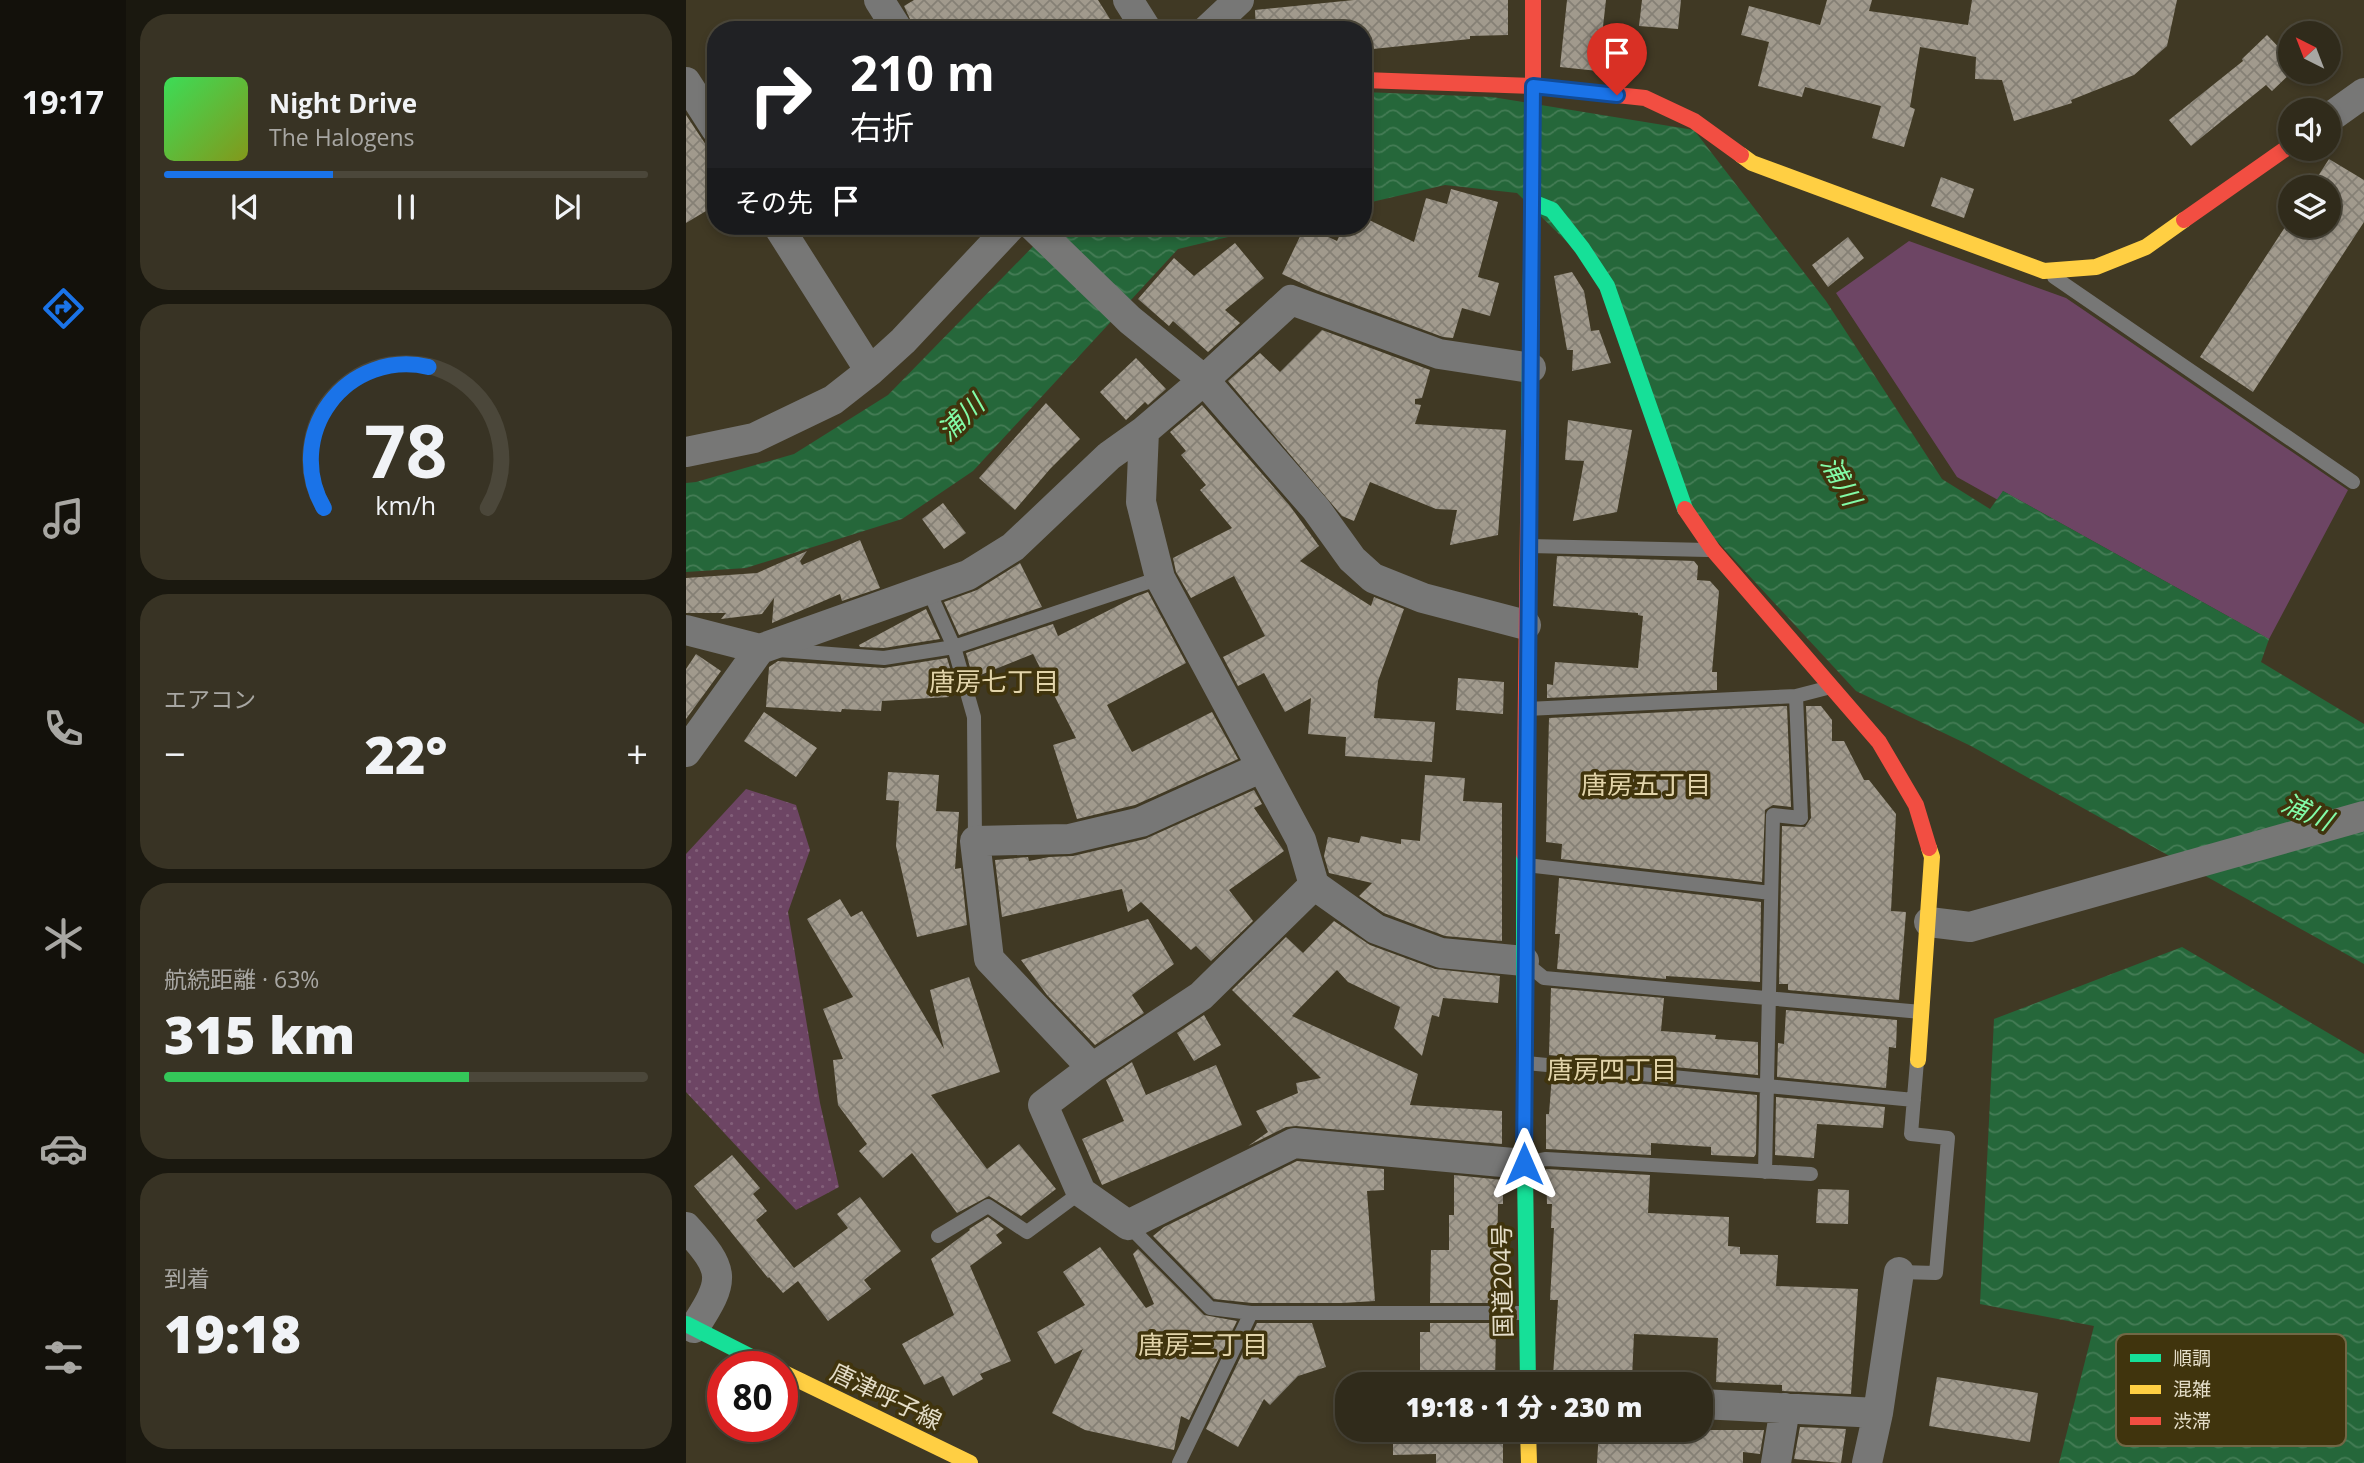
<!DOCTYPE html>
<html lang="ja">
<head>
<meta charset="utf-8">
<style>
	:root { --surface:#302b1b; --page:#383324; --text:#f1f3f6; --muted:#a8a7a3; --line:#4b473a; --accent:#1a73e8 }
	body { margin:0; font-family:"Open Sans","Noto Sans JP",sans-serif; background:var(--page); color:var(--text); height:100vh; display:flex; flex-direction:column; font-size:26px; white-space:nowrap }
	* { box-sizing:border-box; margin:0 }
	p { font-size:23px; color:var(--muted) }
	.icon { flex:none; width:38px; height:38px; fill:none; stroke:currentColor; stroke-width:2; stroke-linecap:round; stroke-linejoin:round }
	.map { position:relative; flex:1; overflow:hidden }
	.drawer { display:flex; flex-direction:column; gap:14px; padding:14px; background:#1a180f; width:560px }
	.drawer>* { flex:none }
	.banner { position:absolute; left:21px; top:21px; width:665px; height:214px; border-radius:28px; box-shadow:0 4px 10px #0003,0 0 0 2px var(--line); background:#202124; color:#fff; overflow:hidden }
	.needle { width:46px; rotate:318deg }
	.tools { position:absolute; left:1592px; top:21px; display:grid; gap:14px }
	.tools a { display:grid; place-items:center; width:63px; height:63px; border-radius:50%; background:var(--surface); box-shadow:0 4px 10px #0003,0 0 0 2px var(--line); font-size:35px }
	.speed { position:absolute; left:21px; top:1351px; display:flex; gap:14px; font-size:35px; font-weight:700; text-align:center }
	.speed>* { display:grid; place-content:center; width:91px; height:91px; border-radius:50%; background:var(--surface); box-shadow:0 4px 10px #0003,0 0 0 2px var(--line); line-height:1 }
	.speed .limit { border:10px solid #d22; background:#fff; color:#111 }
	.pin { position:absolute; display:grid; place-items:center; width:60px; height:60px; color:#fff; margin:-72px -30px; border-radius:50% 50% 50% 0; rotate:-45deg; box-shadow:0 0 7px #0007 }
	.pin .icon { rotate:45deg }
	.me { position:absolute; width:77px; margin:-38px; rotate:0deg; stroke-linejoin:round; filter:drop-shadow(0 0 5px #0008) }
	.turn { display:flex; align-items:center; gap:24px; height:147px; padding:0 28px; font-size:32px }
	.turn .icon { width:91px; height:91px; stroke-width:2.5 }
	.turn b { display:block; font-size:49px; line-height:60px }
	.then { display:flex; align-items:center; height:66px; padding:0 28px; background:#0003; gap:14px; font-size:26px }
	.big { font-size:52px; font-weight:800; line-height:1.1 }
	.drawer .card { flex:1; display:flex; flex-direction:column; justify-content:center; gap:10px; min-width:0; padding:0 24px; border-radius:28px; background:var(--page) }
	.drawer .dial { align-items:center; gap:0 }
	.dial svg { height:182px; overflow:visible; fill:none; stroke:var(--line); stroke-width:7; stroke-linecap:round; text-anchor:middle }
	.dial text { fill:var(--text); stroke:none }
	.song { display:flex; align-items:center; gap:21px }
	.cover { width:84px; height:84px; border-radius:10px; background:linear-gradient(135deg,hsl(130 70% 55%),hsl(70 70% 35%)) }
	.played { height:7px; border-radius:4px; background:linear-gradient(90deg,var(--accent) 35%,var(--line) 35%) }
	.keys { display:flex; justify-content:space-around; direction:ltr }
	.heat { display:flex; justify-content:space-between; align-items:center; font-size:38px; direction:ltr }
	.charge { height:10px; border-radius:5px; background:linear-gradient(90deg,#34c759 63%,var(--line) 0) }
	.trip { position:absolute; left:649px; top:1372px; width:378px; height:70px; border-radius:28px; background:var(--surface); box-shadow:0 4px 10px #0003,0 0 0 2px var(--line); font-weight:800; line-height:70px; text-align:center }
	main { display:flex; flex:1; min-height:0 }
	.dock { display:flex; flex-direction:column; width:126px; justify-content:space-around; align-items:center; background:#13110b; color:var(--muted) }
	.dock .icon { width:49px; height:49px }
	.dock .current { color:var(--accent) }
	.dock b { font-size:32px; color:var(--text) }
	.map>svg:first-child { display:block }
	.grass { fill:url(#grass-dots) }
	.green { fill:#6d4564 }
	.water { fill:url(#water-waves) }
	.building { fill:url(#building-cross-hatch) }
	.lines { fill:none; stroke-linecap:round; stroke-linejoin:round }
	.lane { stroke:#777776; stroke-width:14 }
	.street { stroke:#777776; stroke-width:30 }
	.fast { stroke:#16e098; stroke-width:16 }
	.slow { stroke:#ffcf43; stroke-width:16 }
	.jam { stroke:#f24e42; stroke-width:16 }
	.route-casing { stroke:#114b97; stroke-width:18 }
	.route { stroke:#1a73e8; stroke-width:12 }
	.labels { text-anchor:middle; stroke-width:7; stroke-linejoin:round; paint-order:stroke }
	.street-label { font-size:24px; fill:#e4ddc8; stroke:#40340d }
	.water-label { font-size:26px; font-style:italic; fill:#82fba7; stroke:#40340d }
	.neighbourhood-label { font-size:26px; fill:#e2d4aa; stroke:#40340d }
	.key { fill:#40340d; stroke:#716745; stroke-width:2 }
	.key-label { font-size:19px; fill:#e4ddc8 }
</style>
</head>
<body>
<main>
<nav class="dock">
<b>19:17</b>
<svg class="icon current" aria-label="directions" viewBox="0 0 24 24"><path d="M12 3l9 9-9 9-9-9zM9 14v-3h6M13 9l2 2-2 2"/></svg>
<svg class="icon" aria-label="music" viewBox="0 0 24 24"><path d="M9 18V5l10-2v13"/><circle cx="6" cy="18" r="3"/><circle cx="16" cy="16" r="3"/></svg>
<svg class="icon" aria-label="phone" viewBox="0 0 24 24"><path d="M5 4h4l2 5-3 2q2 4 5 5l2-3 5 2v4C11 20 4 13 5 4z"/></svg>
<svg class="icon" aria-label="climate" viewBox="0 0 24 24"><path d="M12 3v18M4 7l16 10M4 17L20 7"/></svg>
<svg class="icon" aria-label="car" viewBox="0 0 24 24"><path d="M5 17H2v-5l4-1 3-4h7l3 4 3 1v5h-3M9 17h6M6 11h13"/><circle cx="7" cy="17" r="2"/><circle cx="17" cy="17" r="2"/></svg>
<svg class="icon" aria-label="filters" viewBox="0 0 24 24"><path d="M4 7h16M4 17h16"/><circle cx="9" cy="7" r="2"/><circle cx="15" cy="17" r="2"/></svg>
</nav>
<section class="drawer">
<div class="card">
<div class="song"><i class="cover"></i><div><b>Night Drive</b><p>The Halogens</p></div></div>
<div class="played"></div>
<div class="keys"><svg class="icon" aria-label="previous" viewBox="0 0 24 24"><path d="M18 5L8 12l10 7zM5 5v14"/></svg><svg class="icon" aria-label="pause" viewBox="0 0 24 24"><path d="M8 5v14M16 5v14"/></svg><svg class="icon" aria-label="next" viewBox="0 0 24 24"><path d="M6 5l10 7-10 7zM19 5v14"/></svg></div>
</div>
<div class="card dial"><svg viewBox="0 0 100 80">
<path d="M14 69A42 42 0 1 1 86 69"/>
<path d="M14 69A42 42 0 0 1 60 7" stroke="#1a73e8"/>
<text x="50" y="56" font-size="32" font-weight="700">78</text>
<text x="50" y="72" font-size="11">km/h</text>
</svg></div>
<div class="card"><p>エアコン</p>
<div class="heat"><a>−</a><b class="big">22°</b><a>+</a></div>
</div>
<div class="card"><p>航続距離 · 63%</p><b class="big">315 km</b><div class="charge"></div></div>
<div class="card"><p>到着</p><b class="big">19:18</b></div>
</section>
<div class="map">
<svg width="1678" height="1463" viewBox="0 0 1678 1463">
	<defs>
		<pattern id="grass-dots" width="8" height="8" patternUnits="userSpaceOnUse" patternTransform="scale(1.75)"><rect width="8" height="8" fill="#6d4564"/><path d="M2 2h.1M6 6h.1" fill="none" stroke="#825f79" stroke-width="1.8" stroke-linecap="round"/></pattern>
		<pattern id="water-waves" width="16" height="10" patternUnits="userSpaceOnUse" patternTransform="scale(1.75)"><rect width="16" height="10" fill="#25673a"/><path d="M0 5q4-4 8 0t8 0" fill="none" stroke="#447c55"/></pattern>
		<pattern id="building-cross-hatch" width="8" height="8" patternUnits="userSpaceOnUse" patternTransform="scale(1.75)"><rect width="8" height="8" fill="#a19a8d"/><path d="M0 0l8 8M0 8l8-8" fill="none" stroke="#858075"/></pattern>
	</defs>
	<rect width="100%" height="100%" fill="#403924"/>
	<path class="grass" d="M60 789 110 805 124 850 102 912 134 1103 153 1187 110 1210 0 1092V854Z"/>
	<path class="green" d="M1223 241 1380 298 1662 490 1583 639 1317 491 1312 500 1271 477 1150 293Z"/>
	<path class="water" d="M677 92 806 97 1008 130 1140 301 1256 479 1304 509 1317 491 1583 639 1575 662 1678 724V964L1285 746 1170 691 1005 513 928 288 831 193 759 185 677 204Z
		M367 226H588L492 249 287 471 216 519 60 568 0 572V483L10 482 108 454 202 395Z
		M1496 947 1678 1054V1463H1373L1408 1326 1294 1304 1308 1019Z"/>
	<path class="building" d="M228 0H412L424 19 406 30H229L218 6Z
		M668 0H822V35L784 36V39L677 50V30H570L569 10Z
		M881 0H920L912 71 874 67Z
		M956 0H995L992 29 953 26Z
		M1141 0H1186L1183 11 1282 25 1286 0H1491L1481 46 1448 75 1385 100 1386 103 1328 121 1316 80 1289 79 1290 57 1234 47 1224 107 1229 109 1218 147 1186 138 1195 106 1119 87 1116 97 1072 86 1083 42 1055 35 1063 6 1134 25Z
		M1581 35 1605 60 1606 72 1586 91 1580 85 1505 146 1483 120 1557 61 1556 59Z
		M0 115 30 160V205L0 223Z
		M1643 159 1678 180V222L1567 392 1514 357 1605 218V226H1643V187H1625Z
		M1255 177 1288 189 1278 218 1245 206Z
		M765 189 812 202 792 277 813 283 804 316 776 308 767 338 757 337 630 290 596 274 619 226 651 241 658 226H677V217L728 242 740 198 761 204Z
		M1162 237 1178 258 1142 287 1126 265Z
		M549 243 578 278 539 310 554 323 522 352 487 321 483 326 452 299 488 258 508 276Z
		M886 272 898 291 905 331 913 330 925 363 886 371 887 350H881L868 276Z
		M636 330 744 370 736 398 729 399V404L735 405 729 424 820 430 812 535 764 545 771 510 750 509 684 482 668 521 656 516 542 381 574 353 594 372Z
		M450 358 480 389 462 405 459 402 440 420 414 392Z
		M360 403 394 439 364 469 329 510 293 478Z
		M516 405 604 506 633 546 614 561 685 606 688 597 718 609 692 681 688 718 749 722 746 762 659 756 660 737 622 734 625 698 599 712 578 673 552 686 537 657 579 636 548 576 505 598 490 572 487 558 546 528 514 490 520 485 495 455 500 451 484 432Z
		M882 420 946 430 931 512 887 521 898 461 879 460Z
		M257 503 280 533 258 549 236 519Z
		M174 540 194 588 156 601 154 594 86 623 88 598 76 614 35 619 40 613H0V578L71 573 121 551 114 561 116 565Z
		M871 556 1008 561 1012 566 1011 580 1024 581 1033 591 1026 672H1031V690L861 698V684L867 685 869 662 952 668 957 616 952 615V613L867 606Z
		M334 563 356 607 273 635 258 602 291 590Z
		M462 592 500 663 421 705 446 752 526 712 552 759 449 805 391 819 367 745 390 738 347 654 287 678 280 653 367 624 372 636 449 597Z
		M240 609 254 639 198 648 174 647 173 645Z
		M10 654 35 671 0 719V669Z
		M261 658 269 685 262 687 263 697 196 701 195 711 156 709 155 712 80 707 83 667 92 661 198 668Z
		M772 678 818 682 817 714 770 710Z
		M1098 706H1101L1105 807 1087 805 1079 810 1076 882 875 859 876 844 860 842 863 718Z
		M1120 706H1135L1146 720V741H1158L1178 780H1183L1210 814 1205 911 1220 912 1213 1000 1102 990V984H1093L1096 826 1119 827 1125 818Z
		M78 712 131 748 110 777 58 741Z
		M202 772 253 775 250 811 273 812 269 869 275 868 281 925 231 937 210 846 213 801 200 800Z
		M739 775 779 778 777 801 816 803V941L759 936 698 913 673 896 686 883 643 873 638 856 642 837 673 843 675 836 715 844V839L734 841Z
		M568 790 576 804 568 808 598 851 543 890 567 921 525 961 510 946 505 950 455 902 442 912 436 889 316 917 309 860 342 857 343 861 363 857 387 856 459 839Z
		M873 878 1075 902 1074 982 980 976V979L871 969 874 934H869Z
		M154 899 165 917 176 911 258 1049 244 990 283 977 314 1072 245 1095 301 1169 333 1144 370 1189 335 1216 303 1196 271 1213 226 1153 197 1178 173 1151 181 1144 152 1105 147 1060 157 1059 137 1009 167 997 121 919Z
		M462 919 488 964 446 995 458 1013 409 1045 361 995 335 960Z
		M648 921 684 945 749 969 814 976 812 1003 757 998 753 1017 746 1015 736 1056 708 1028 714 1007 662 982 651 970 606 1016 732 1074 724 1105 816 1111V1144L610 1126 600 1127 562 1146 582 1132 570 1111 612 1093 610 1083 635 1078 546 990 600 937 617 953Z
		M865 988 978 998 975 1031 1030 1035 1029 1039 1072 1042V1075L863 1055Z
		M1100 1010 1211 1020 1210 1048 1203 1047 1200 1088 1091 1077 1092 1043 1098 1044Z
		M518 1015 535 1045 508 1061 491 1033Z
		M446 1062 460 1095 530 1065 556 1125 416 1185 396 1139 438 1121 420 1080Z
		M866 1075 1071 1095 1070 1154 1068 1157 1025 1155V1147L965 1143V1155L860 1149V1114H863Z
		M1090 1097 1199 1107 1197 1128 1131 1124 1128 1158 1089 1155Z
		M46 1155 74 1188 67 1194 81 1211 70 1220 108 1268 162 1228 151 1214 174 1197 215 1251 178 1280 185 1289 142 1321 112 1281 97 1293 83 1277 82 1278 8 1186Z
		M611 1161 698 1169V1190L681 1191 689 1301 656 1303H566L528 1299 467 1236 478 1227Z
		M860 1169 964 1175 962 1213 1043 1217 1042 1246 1054 1247V1254L1092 1255 1090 1286 1172 1289 1165 1394 1096 1391V1385L1030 1382 1032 1338 948 1334 946 1379 867 1376 872 1300H864L868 1228H865L866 1204H861Z
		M768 1175 817 1180V1204H812L810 1303H744L745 1250H763V1215H768Z
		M1132 1189 1163 1190 1162 1224 1130 1223Z
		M302 1217 318 1229 310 1235 316 1243 284 1266 325 1361 294 1374 297 1379 267 1396 257 1376 238 1385 216 1344 268 1315 245 1259 284 1230 283 1229Z
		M414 1247 460 1308 468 1304 447 1254 452 1249 518 1315 551 1321 503 1420 495 1416 488 1450 399 1430 366 1413 397 1349 369 1364 351 1332 399 1305 377 1272Z
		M571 1323H626L640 1367 612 1376 584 1405 578 1399 552 1447 520 1429Z
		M744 1323H810L809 1384H705V1373L734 1372V1332H744Z
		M1251 1377 1352 1393 1344 1442 1243 1426Z
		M1114 1427 1160 1429 1155 1463 1108 1459Z
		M707 1430H817V1463H750V1454L707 1455Z
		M913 1430H1078L1074 1454 1057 1452V1463H911Z"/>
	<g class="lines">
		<path class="lane" d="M1368 277 1667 482
			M843 546 1022 550
			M242 589 268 647 288 717 289 841
			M92 650 198 658 268 647 474 578
			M841 709 1110 696 1141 688
			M840 865 1085 893
			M842 965 858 978 1235 1012
			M840 1063 1228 1100
			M839 1163 860 1159 1125 1174
			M1079 1172 1087 815 1115 818 1110 696
			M442 1225 524 1308 565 1313H839
			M252 1236 302 1206 341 1232 395 1192
			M1213 1272 1250 1273 1262 1138 1225 1134 1231 1061
			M493 1463 565 1313"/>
		<path class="street" d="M193 0 212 30
			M442 0 461 30
			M521 30 553 0
			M0 82 30 129
			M1643 118 1678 93
			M92 226 184 371
			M347 226 444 320 518 380 630 509 666 559 687 578 737 598 840 625
			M458 431 455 502 474 578 615 840 628 885 690 929 755 953 838 961
			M0 452 68 438 147 400 184 371 217 341 325 226
			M0 630 74 649 0 752
			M74 649 282 575 327 547 423 456 458 431 518 380 605 300 753 354 845 368
			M628 885 515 996 406 1068 357 1105 395 1192 442 1225 608 1143 838 1164
			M1243 922 1284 927 1678 816
			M406 1068 303 959 289 841 383 839 455 822 574 768
			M0 1227C40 1271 40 1279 8 1328
			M1015 1404 1192 1413
			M1090 1463 1099 1408
			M1181 1463 1192 1413 1213 1272"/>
		<path class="fast" d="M846 202 866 210 896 248 921 286 999 509
			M843 439 847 101
			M838 854V1100L842 1384
			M0 1324 85 1367"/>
		<path class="slow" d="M1055 155 1066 163 1358 271 1410 267 1460 247 1498 220
			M1232 1060 1246 857 1243 848
			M96 1372 284 1463
			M842 1430 843 1463"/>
		<path class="jam" d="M847 0V101
			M677 80 847 86 959 98 1008 121 1055 155
			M1498 220 1605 145
			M999 509 1027 550 1193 742 1230 805 1243 848
			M838 854 843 439"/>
	</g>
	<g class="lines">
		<g class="route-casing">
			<path id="route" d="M838 1164C838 804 845 445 847 86L931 95"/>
		</g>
		<use href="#route" class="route"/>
	</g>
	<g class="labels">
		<g class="street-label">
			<text transform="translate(817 1281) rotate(-91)" y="8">国道204号</text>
			<text transform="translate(200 1397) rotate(26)" y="8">唐津呼子線</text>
		</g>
		<g class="water-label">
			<text transform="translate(275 418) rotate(-44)" y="9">浦川</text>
			<text transform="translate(1155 481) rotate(61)" y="9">浦川</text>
			<text transform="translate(1621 812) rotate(24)" y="9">浦川</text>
		</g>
		<g class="neighbourhood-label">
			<text x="308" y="691">唐房七丁目</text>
			<text x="960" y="794">唐房五丁目</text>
			<text x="926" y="1079">唐房四丁目</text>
			<text x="517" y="1354">唐房三丁目</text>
		</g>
	</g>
	<rect x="1430" y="1334" width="230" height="112" rx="10" class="key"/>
	<rect x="1444" y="1354" width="31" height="8" fill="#16e098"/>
	<rect x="1444" y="1385" width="31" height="9" fill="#ffcf43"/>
	<rect x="1444" y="1417" width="31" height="8" fill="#f24e42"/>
	<g class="key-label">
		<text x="1487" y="1365">順調</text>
		<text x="1487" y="1396">混雑</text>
		<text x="1487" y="1428">渋滞</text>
	</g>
</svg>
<div class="tools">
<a><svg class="needle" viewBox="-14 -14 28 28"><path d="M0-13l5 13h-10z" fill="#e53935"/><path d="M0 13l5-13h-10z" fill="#a8a7a3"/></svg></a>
<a><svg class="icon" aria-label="sound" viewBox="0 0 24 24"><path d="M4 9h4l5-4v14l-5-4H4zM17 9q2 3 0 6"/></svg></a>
<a><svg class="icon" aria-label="layers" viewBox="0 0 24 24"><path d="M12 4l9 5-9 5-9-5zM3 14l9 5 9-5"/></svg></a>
</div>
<div class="speed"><div class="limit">80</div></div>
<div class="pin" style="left:931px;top:95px;background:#d93025"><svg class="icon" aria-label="arrive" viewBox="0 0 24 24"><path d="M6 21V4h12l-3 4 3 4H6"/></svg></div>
<svg class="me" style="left:838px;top:1164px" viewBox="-20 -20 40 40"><path d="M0-17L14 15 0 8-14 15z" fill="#1a73e8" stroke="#fff" stroke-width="4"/></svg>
<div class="trip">19:18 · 1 分 · 230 m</div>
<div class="banner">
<div class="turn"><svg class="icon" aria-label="right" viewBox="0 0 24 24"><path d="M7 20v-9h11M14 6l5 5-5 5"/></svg><div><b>210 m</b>右折</div></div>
<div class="then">その先<svg class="icon" aria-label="arrive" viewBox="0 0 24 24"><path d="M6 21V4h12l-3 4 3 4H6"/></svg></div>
</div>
</div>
</main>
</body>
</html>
